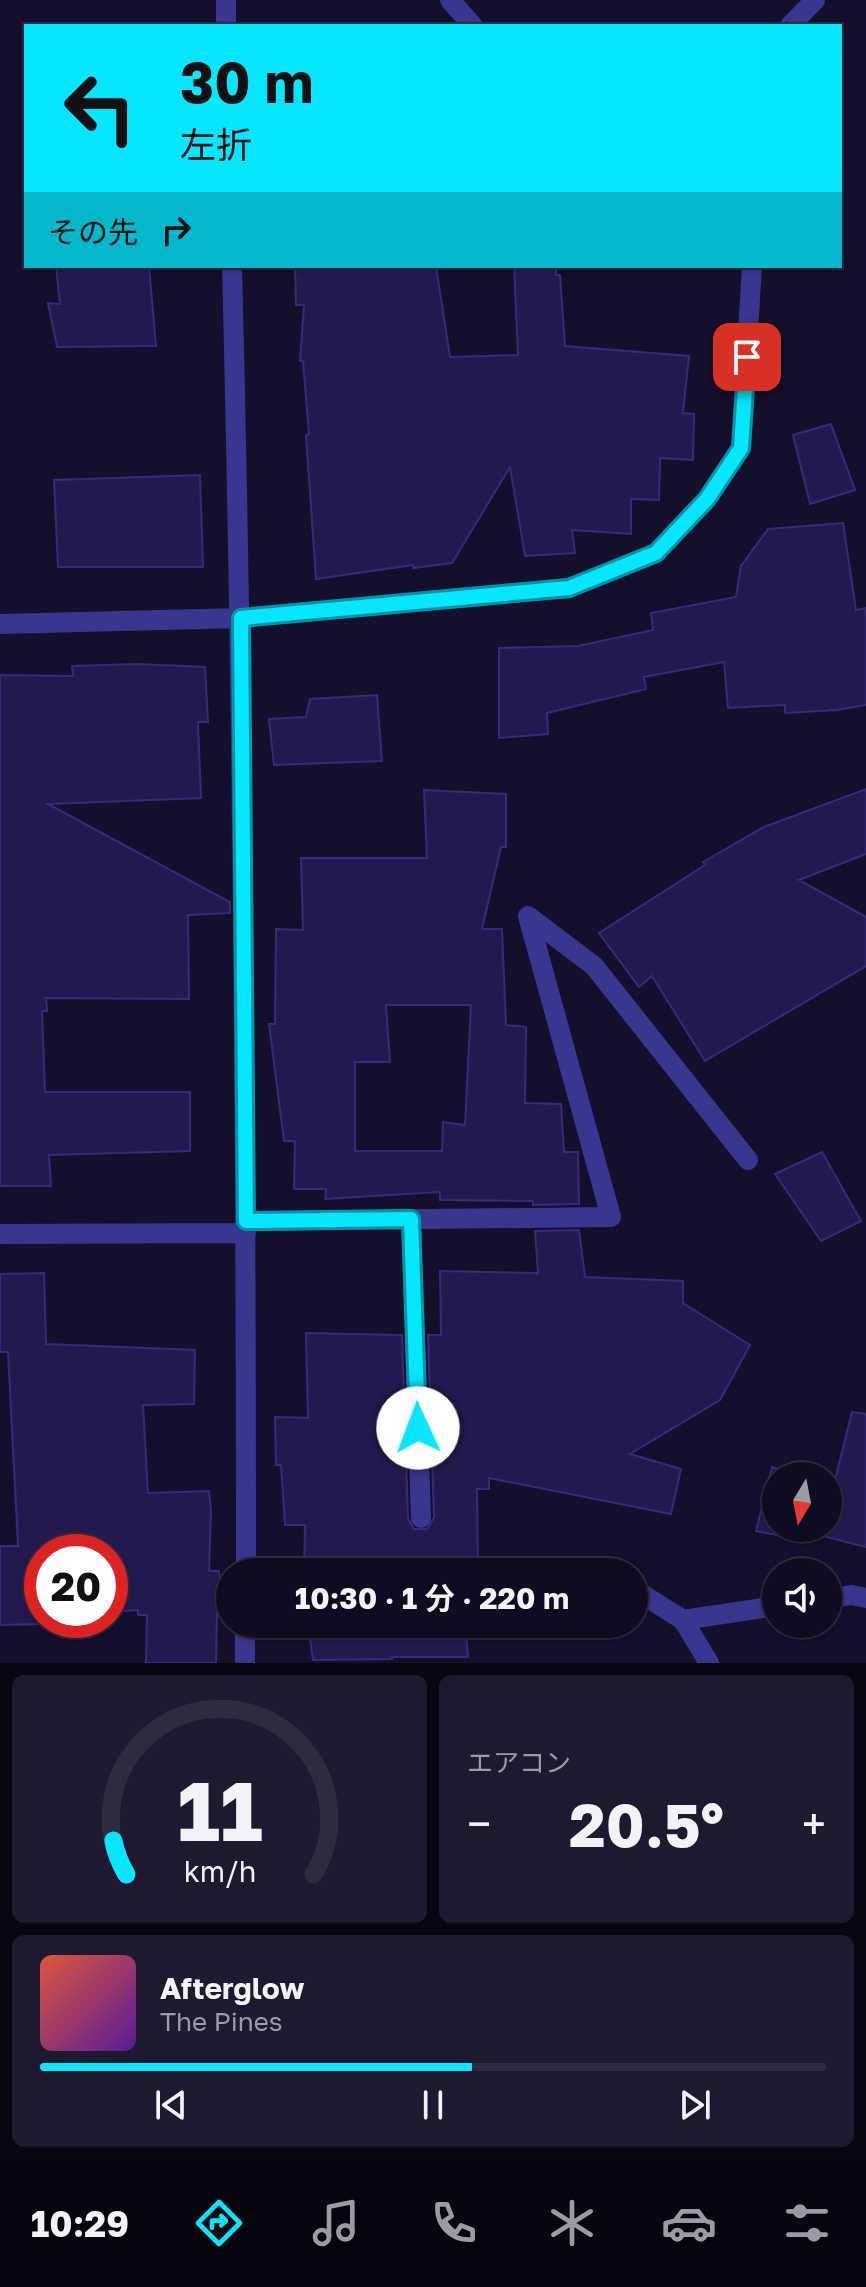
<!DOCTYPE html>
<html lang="ja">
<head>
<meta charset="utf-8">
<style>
	:root { --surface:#0f0b21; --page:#1d192e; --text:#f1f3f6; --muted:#9b9ba5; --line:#2f2b3f; --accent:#06e7ff }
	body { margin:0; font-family:"Golos Text","Noto Sans JP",sans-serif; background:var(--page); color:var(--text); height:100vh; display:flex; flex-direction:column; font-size:30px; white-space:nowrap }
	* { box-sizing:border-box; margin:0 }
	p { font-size:26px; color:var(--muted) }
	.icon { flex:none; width:44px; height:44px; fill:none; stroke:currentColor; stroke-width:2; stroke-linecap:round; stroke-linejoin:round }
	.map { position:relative; height:1663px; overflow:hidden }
	.panel { display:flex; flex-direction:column; gap:12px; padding:12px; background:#080612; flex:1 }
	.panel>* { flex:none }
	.top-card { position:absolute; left:24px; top:24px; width:818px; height:244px; border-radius:0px; box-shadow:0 2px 6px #0004,0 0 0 2px var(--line); background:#06e7ff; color:#111; overflow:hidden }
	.needle { width:52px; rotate:190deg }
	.fabs { position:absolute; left:762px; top:1462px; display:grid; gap:16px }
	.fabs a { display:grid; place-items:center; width:80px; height:80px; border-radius:50%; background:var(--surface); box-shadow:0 2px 6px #0004,0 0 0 2px var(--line); font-size:40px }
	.speed { position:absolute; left:24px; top:1534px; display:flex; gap:16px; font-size:40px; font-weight:700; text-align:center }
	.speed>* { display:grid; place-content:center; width:104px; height:104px; border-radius:50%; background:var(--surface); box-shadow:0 2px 6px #0004,0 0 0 2px var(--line); line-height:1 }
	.speed .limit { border:12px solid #d22; background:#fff; color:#111 }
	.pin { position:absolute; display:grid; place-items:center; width:68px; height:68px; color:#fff; margin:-34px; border-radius:16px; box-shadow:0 4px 12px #0006 }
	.me { position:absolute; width:88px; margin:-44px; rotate:358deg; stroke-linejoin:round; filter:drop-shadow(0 0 6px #0008) }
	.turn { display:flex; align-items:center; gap:28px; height:168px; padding:0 24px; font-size:36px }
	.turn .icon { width:104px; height:104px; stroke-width:2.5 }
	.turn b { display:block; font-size:56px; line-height:68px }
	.then { display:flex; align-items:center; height:76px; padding:0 24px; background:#0003; gap:16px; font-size:30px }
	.big { font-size:60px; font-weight:700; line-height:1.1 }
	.panel .tile { flex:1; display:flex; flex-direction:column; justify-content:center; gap:12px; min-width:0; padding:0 28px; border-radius:12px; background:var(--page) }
	.panel .dial { align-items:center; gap:0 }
	.dial svg { height:208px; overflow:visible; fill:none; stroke:var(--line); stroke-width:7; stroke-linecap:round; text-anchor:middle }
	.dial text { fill:var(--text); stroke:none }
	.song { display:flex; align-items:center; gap:24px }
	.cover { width:96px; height:96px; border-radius:12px; background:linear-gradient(135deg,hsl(10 70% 55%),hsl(270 70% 35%)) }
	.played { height:8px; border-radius:4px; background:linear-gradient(90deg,var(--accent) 55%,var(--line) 55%) }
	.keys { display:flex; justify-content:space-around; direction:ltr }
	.heat { display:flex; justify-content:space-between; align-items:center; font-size:44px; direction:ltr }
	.panel .tiles { flex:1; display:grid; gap:12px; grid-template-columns:1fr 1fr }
	.tile:last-child { grid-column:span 2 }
	.trip { position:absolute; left:216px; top:1558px; width:432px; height:80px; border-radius:40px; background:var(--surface); box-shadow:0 2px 6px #0004,0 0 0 2px var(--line); font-weight:700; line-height:80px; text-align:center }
	.tab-bar { display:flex; height:128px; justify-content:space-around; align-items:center; background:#06040d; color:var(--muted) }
	.tab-bar .icon { width:56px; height:56px }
	.tab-bar .on { color:var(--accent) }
	.tab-bar b { font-size:36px; color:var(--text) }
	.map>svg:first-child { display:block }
	.building { fill:#24194f; stroke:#39297d; stroke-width:2; fill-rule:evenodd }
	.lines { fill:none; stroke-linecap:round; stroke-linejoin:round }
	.service { stroke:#39368f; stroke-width:20 }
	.minor { stroke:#39368f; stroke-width:20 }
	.tertiary { stroke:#39368f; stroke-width:20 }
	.route-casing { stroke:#0496a6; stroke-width:20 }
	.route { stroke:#06e7ff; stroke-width:14 }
</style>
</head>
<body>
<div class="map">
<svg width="866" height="1663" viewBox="0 0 866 1663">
	<rect width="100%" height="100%" fill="#140f2c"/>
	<path class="building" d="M56 266H149L156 346 57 347 48 303 60 304Z
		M295 266H436L450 357 518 355 514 266H556V275H560L565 346 689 356 683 413 694 414 693 460 660 458 659 500 631 499V534L572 530 575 553 525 556 510 467 452 563 413 568V565L316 579 306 435 309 434 303 361H300L304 305H296Z
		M831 424 855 490 810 504 793 435Z
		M200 475 203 567H58L54 480Z
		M843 523 856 610 866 608V705L837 710 785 713V705L728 708 724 662 644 677 646 689 547 713 548 734 499 738V648L578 646 653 630 651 613 736 597 741 566 768 529Z
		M137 664 205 667 208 722H198L201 798 48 804 230 902V913L188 915 189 999 46 998 47 1011H42L45 1092H190V1151L49 1155 51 1186H0V675L73 676 72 666Z
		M377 695 382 761 274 765 269 719 306 717 310 699Z
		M866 789V854L799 880 866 917V966L705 1061 652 976 639 987 599 933 705 865 703 862 764 827Z
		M424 790 506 794V847H501L482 929H502L506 1025 526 1027 525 1103 561 1104 564 1152H578L579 1204 533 1205V1201L440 1200V1192L325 1199 326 1189H294L295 1141H284L269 1024H275L276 929 303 930 301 858H427ZM386 1005H471L465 1125 443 1122 442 1151H355V1062H390Z
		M822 1152 861 1221 821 1241 775 1174Z
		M579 1230 585 1277 683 1281V1303L750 1345 720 1400 630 1454 681 1469 671 1514 489 1478V1489H477L478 1572H304L305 1525H285L281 1465H276L275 1417 308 1418 306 1333 402 1335 408 1518 414 1529H427L434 1518 428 1335H441L440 1271 538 1273 535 1231Z
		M44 1273 46 1344 195 1350 194 1404 143 1405 148 1493 209 1491 211 1510 209 1571H219L224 1613H217L216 1663H146L147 1615H138V1610L110 1612V1552H42L44 1624 0 1625V1546H18L8 1352H0V1274Z
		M852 1412 866 1414V1547L811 1533 808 1541 756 1531 772 1467 799 1476H776V1528H828V1486L833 1488Z
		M576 1559 579 1572H527L526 1569 546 1560Z
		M308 1624H465L468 1657H392V1659L313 1660Z"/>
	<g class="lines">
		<path class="service" d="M411 1219 421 1518
			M246 1221 611 1217 528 916 594 966 748 1160
			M634 1589 683 1620 709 1663
			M828 1599 851 1595 866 1598
			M683 1620 776 1606"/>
		<path class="minor" d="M226 0V26
			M232 266C243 701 246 1137 246 1572
			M0 624 241 618 569 588 656 553 707 499 741 448 752 266
			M0 1234 246 1233
			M245 1663V1624"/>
		<path class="tertiary" d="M450 0 473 26
			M790 26 815 0"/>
	</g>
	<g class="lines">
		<g class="route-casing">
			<path id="route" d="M418 1428 411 1219 246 1221 241 618 569 588 656 553 707 499 741 448 747 357"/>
		</g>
		<use href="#route" class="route"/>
	</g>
</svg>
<div class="fabs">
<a><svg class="needle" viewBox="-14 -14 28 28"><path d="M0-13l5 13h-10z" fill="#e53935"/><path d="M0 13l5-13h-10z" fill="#9b9ba5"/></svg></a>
<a><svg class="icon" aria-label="sound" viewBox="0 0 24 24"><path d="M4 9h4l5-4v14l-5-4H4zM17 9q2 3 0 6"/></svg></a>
</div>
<div class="speed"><div class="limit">20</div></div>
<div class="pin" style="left:747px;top:357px;background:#d93025"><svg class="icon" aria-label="arrive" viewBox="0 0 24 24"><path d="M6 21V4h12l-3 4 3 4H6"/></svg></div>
<svg class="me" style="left:418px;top:1428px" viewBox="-20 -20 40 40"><circle r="19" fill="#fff"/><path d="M0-13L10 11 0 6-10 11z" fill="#06e7ff"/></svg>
<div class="trip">10:30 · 1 分 · 220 m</div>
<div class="top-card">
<div class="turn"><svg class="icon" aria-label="left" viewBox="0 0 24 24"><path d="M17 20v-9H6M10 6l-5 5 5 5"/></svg><div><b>30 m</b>左折</div></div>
<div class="then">その先<svg class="icon" aria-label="right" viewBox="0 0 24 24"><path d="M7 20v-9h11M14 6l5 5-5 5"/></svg></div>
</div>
</div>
<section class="panel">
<div class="tiles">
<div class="tile dial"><svg viewBox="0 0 100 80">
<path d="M14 69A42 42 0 1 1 86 69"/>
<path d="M14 69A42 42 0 0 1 9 56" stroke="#06e7ff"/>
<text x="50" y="56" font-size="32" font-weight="700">11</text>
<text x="50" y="72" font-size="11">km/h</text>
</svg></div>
<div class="tile"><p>エアコン</p>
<div class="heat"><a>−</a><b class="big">20.5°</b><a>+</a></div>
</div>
<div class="tile">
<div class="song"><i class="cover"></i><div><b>Afterglow</b><p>The Pines</p></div></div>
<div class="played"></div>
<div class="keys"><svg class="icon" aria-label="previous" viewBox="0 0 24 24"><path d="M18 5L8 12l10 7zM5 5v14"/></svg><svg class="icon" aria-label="pause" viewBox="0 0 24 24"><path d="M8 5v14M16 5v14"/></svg><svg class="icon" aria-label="next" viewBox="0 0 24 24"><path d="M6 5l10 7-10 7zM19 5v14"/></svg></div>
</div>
</div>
</section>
<nav class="tab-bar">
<b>10:29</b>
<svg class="icon on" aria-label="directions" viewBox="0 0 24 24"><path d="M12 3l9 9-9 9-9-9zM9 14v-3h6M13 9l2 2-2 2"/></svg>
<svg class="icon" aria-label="music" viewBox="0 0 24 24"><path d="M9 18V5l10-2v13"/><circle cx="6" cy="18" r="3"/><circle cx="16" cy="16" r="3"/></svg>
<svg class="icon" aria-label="phone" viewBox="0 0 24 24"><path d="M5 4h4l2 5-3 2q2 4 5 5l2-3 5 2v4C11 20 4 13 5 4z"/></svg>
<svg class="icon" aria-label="climate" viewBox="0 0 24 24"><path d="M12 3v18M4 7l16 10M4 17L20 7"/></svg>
<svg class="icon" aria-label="car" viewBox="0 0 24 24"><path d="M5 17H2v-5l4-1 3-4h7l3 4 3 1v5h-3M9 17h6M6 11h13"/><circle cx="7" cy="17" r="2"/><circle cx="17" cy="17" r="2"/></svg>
<svg class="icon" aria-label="filters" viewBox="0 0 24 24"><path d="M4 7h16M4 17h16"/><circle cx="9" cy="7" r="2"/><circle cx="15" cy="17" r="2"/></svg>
</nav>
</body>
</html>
